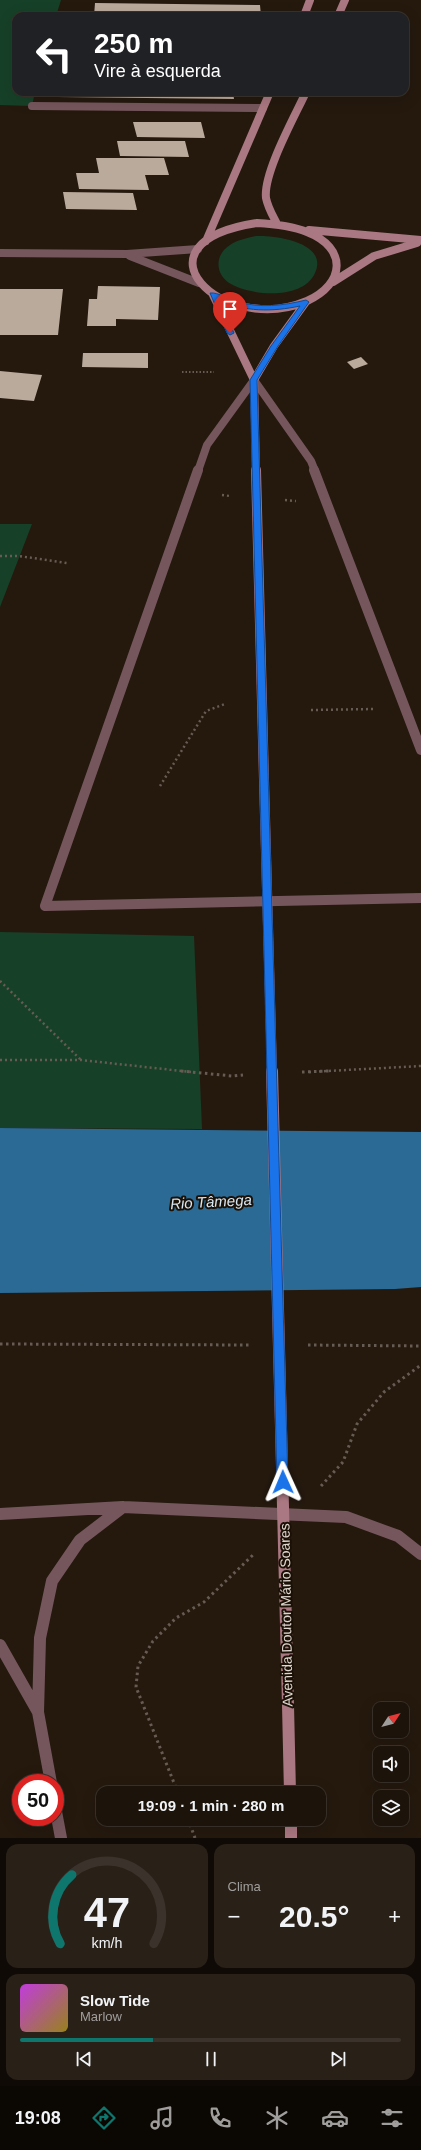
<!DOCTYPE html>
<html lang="pt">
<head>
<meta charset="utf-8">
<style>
	:root { --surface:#1c130a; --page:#292018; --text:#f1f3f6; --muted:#a09e9c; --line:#3a322b; --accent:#0f766e }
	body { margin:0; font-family:Arial,sans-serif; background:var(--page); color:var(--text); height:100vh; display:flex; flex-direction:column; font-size:15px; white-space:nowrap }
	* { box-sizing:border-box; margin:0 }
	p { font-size:13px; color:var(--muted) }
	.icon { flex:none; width:22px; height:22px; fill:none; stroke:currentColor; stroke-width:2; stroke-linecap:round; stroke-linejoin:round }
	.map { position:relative; height:1838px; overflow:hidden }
	.panel { display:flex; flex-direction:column; gap:6px; padding:6px; background:#0f0a06; flex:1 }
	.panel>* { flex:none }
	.top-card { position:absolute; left:12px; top:12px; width:397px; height:84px; border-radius:12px; box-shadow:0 4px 16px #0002,0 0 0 1px var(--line); background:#202124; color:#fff; overflow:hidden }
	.needle { width:26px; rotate:54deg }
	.fabs { position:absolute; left:373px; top:1702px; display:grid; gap:8px }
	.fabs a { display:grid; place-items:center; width:36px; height:36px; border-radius:8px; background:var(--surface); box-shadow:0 4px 16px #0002,0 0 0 1px var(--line); font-size:20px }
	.speed { position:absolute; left:12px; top:1774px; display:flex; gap:8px; font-size:20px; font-weight:700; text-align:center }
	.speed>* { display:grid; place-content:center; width:52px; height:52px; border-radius:50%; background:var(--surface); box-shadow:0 4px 16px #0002,0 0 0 1px var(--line); line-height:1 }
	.speed .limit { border:6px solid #d22; background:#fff; color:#111 }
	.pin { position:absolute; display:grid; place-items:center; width:34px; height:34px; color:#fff; margin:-41px -17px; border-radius:50% 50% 50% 0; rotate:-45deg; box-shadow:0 0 4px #0007 }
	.pin .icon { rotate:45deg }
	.me { position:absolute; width:44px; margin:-22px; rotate:359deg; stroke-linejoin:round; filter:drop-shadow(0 0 3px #0008) }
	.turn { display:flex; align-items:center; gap:14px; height:84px; padding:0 16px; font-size:18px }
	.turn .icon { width:52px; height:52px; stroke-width:2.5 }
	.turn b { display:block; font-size:28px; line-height:34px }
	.big { font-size:30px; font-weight:800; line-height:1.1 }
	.panel .card { flex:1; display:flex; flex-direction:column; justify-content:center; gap:6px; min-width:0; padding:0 14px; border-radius:12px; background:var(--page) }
	.panel .dial { align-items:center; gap:0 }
	.dial svg { height:104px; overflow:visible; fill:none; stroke:var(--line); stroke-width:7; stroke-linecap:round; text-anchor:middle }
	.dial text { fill:var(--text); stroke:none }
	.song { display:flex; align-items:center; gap:12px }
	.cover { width:48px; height:48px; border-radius:6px; background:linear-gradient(135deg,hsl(290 70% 55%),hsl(50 70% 35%)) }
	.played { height:4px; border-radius:2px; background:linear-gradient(90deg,var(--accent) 35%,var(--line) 35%) }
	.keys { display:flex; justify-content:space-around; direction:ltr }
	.heat { display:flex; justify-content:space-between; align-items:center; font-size:22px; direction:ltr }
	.panel .tiles { flex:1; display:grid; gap:6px; grid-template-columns:1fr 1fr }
	.card:last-child { grid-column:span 2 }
	.trip { position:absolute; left:96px; top:1786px; width:230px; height:40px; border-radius:12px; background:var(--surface); box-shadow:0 4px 16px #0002,0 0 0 1px var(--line); font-weight:800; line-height:40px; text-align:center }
	.tabs { display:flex; height:64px; justify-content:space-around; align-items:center; background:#0b0804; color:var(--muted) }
	.tabs .icon { width:28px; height:28px }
	.tabs .on { color:var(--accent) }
	.tabs b { font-size:18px; color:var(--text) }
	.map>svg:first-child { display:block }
	.green { fill:#174028 }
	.water { fill:#2b6a95 }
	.building { fill:#baaa9c }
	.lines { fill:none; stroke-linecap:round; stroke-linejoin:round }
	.path-far2 { stroke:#675c53; stroke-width:2; stroke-dasharray:1.5 2; stroke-linecap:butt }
	.path-far1 { stroke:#675c53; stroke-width:2.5; stroke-dasharray:2 3; stroke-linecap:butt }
	.path { stroke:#675c53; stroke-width:3; stroke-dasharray:2.5 3.5; stroke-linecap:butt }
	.service-far1 { stroke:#76565d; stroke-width:8 }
	.service { stroke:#76565d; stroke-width:10 }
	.minor-far1 { stroke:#76565d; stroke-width:8 }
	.minor { stroke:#76565d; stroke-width:12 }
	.secondary-far2 { stroke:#aa7882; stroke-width:8 }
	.secondary-far1 { stroke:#aa7882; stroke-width:10 }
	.secondary { stroke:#aa7882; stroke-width:12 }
	.secondary-bridge-far1 { stroke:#aa7882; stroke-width:10 }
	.secondary-bridge { stroke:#aa7882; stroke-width:12 }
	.route { fill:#1a73e8; stroke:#114b97 }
	.labels { text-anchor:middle; stroke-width:4; stroke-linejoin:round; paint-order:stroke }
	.street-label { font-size:14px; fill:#e0d7d0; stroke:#1b1006 }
	.water-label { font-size:15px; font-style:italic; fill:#d7e7f4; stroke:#1b1006 }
</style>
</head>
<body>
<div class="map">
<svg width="421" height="1838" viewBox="0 0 421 1838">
	<rect width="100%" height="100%" fill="#25190e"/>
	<path class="green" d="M0 0H61L56 16H16V92H35L32 106 0 105Z
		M256 236C274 235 329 242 315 273 303 300 252 296 231 284 215 275 214 255 230 245 237 240 247 238 256 236Z
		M0 524H32L0 607Z
		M0 932 194 936 202 1129 0 1128Z"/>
	<path class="water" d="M0 1128 421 1132V1287L395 1289 0 1293Z"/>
	<path class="building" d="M95 3 260 5 261 16H94Z
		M59 92H233L234 99 58 97Z
		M133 122H201L205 138 137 137Z
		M117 141H185L189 157 120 156Z
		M96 158H164L169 175H145L149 190 79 189 76 173H99Z
		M63 192 133 193 137 210 66 209Z
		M98 286 160 287 158 320 116 319V326H87L89 299H97Z
		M0 289H63L58 335H0Z
		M83 353H148V368L82 367Z
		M361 357 368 364 354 369 347 362Z
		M0 371 42 375 34 401 0 398Z"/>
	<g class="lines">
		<path class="path-far2" d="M182 372H214"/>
		<path class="path-far1" d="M222 495 230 496
			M285 500 296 501
			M0 556H19L67 563
			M311 710 374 709
			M160 786 206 711 225 704
			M0 981 81 1060
			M0 1060H81L191 1072
			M309 1072 421 1066"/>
		<path class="path" d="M181 1071 232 1076 243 1075
			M302 1072 329 1071
			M0 1344 249 1345
			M308 1345 421 1346
			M321 1486 343 1462 357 1424 384 1392 421 1365
			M178 1793 136 1687 138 1666 153 1641 176 1618 204 1602 254 1554
			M188 1819 195 1838"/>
		<path class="service-far1" d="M198 471 207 445 254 380 311 461 315 471"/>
		<path class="service" d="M198 470 45 906 421 898
			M314 470 421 750"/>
		<path class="minor-far1" d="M32 106 263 108
			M0 253 127 254 198 249
			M130 256 199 283"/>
		<path class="minor" d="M0 1514 123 1507 346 1517 398 1536 421 1554
			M0 1645 38 1712 51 1783
			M38 1712 40 1638 52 1581 80 1540 123 1507
			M55 1806 61 1838"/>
		<path class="secondary-far2" d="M304 16 310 0
			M338 16 345 0
			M257 223C274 224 292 226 307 232 348 248 345 284 307 301 222 337 126 243 257 223Z
			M277 224C273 216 268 208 266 198 263 173 295 116 306 92
			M309 230 421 240
			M206 241 270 92
			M333 282 374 256 417 243
			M213 295 254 380 256 471
			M254 380 274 346 306 302"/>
		<path class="secondary-far1" d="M256 470 264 780"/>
		<path class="secondary" d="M288 1705 290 1793
			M291 1819V1838"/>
		<path class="secondary-bridge-far1" d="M264 780 272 1072"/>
		<path class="secondary-bridge" d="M272 1071 288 1705"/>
	</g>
	<path class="route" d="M210 293C219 292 228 300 237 302 261 308 282 306 306 300L309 302 278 346 257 380 288 1482 287 1485 283 1487 279 1485 277 1482 250 380 271 346 300 306C272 312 245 312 218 300L234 333 230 335 227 333Z"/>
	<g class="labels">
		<g class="street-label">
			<text transform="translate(286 1615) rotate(-91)" y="5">Avenida Doutor Mário Soares</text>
		</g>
		<g class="water-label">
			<text transform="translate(211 1202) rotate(-3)" y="5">Rio Tâmega</text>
		</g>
	</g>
</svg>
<div class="fabs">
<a><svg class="needle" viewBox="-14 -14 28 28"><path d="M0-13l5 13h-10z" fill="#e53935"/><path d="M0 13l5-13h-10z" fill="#a09e9c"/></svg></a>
<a><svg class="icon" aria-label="sound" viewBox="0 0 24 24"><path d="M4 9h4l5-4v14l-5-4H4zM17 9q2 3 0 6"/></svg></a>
<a><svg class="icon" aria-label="layers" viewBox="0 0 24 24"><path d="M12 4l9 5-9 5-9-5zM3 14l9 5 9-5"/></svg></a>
</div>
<div class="speed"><div class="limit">50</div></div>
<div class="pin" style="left:230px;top:333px;background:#d93025"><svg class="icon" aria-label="arrive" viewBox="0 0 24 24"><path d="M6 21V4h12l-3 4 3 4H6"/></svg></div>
<svg class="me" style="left:283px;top:1482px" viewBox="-20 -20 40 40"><path d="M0-17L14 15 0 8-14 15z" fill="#1a73e8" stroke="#fff" stroke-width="4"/></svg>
<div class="trip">19:09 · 1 min · 280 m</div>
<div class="top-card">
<div class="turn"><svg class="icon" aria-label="left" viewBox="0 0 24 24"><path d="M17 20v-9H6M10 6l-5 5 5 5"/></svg><div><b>250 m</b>Vire à esquerda</div></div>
</div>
</div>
<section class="panel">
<div class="tiles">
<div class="card dial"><svg viewBox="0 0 100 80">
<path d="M14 69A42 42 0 1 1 86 69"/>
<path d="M14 69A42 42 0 0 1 23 16" stroke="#0f766e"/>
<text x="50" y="56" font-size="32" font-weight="700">47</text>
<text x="50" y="72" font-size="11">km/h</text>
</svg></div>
<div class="card"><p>Clima</p>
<div class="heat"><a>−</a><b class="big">20.5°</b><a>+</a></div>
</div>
<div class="card">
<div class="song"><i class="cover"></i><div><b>Slow Tide</b><p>Marlow</p></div></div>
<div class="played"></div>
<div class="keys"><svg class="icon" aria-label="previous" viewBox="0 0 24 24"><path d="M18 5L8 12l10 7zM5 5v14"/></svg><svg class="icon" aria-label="pause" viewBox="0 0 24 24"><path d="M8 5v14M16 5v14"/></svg><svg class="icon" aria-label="next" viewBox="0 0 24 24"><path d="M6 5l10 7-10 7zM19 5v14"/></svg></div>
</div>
</div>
</section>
<nav class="tabs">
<b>19:08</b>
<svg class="icon on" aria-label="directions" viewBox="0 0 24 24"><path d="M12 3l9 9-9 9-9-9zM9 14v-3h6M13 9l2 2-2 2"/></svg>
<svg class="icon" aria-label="music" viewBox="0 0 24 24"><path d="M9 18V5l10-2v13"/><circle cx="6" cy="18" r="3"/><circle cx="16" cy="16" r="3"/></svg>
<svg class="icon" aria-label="phone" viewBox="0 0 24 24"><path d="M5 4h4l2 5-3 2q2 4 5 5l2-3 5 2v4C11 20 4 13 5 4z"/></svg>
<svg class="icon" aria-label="climate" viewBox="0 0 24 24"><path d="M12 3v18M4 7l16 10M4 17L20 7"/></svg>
<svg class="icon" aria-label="car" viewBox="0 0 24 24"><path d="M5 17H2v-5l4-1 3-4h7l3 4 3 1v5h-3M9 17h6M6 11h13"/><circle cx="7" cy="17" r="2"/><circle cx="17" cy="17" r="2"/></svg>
<svg class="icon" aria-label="filters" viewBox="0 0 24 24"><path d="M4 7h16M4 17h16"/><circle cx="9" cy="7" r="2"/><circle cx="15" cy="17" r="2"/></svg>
</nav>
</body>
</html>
